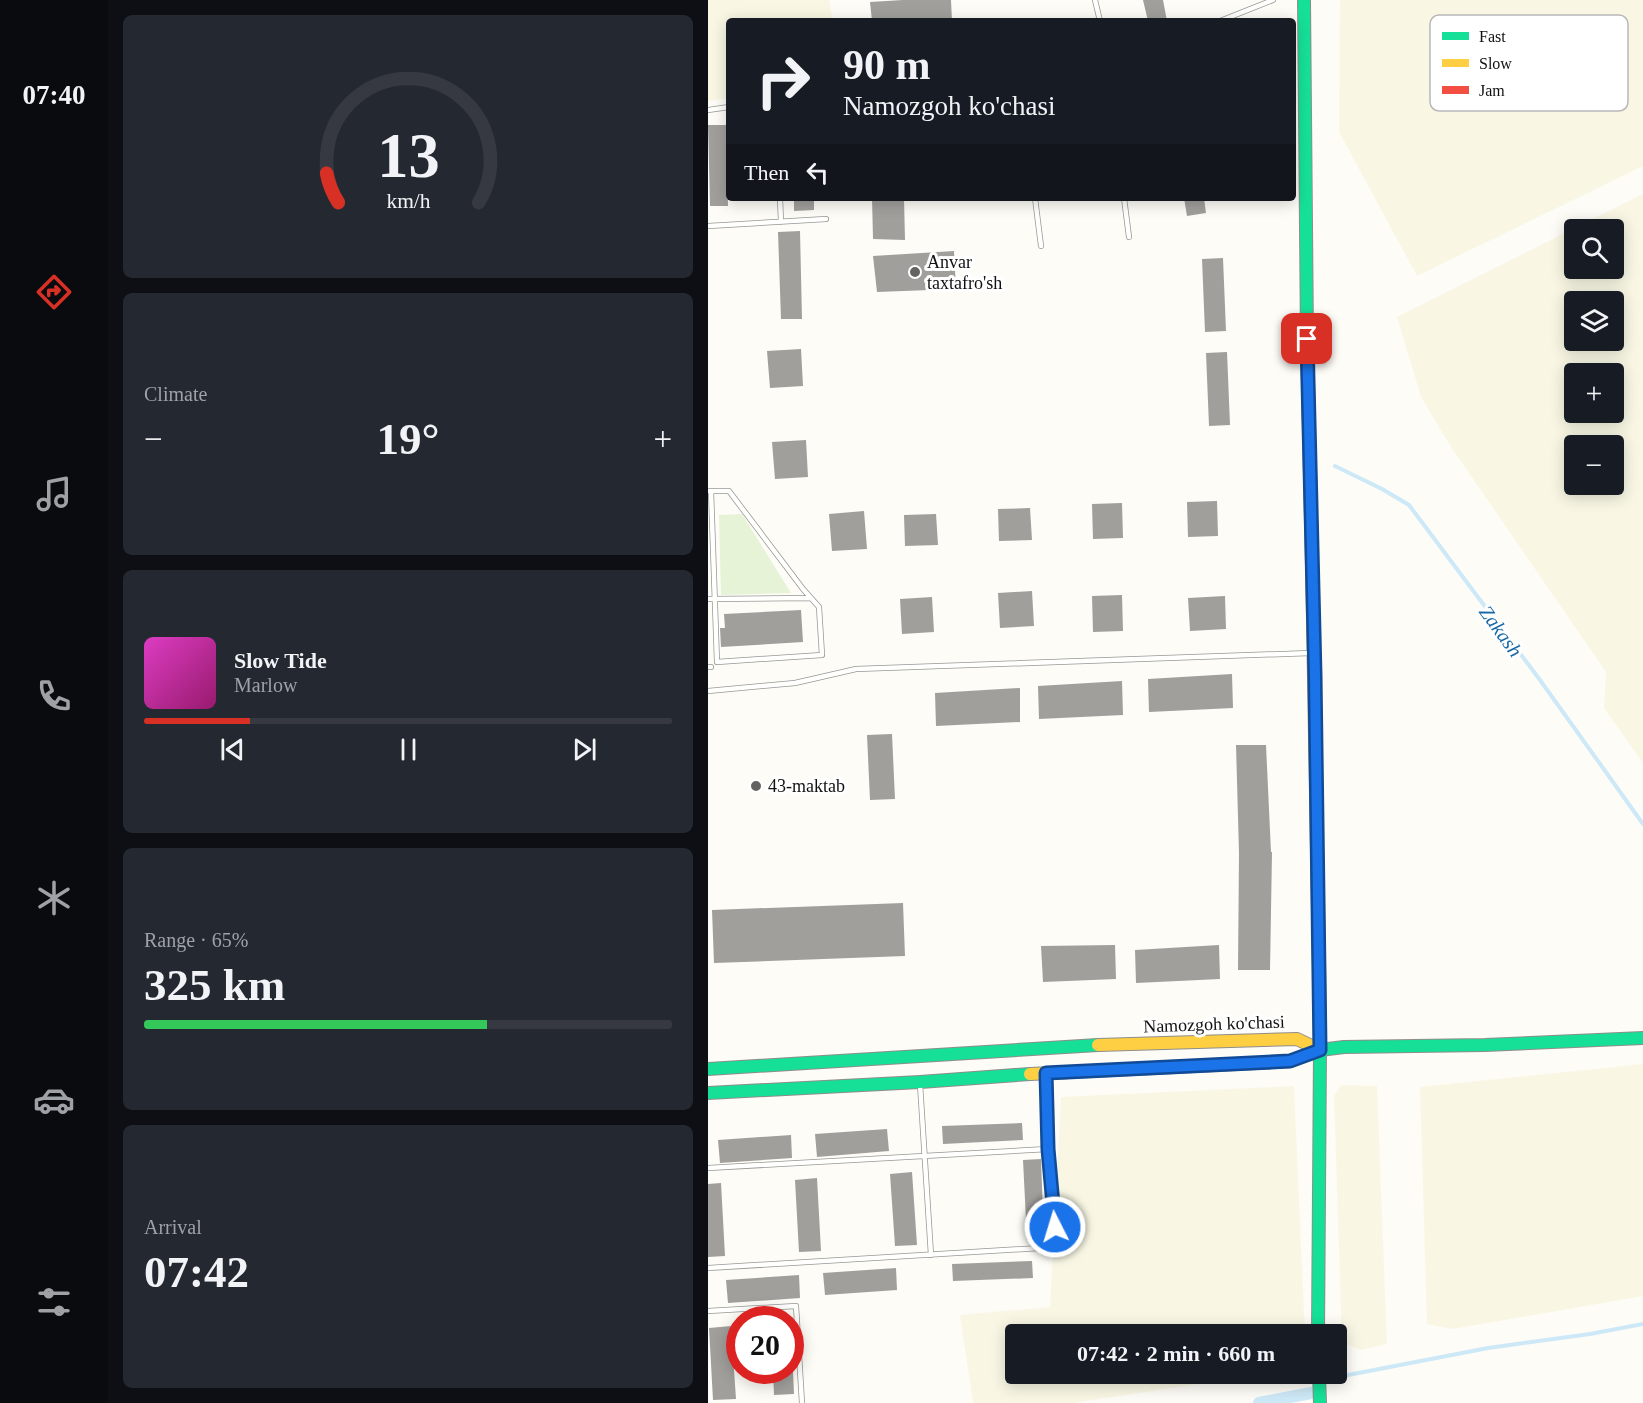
<!DOCTYPE html>
<html lang="en">
<head>
<meta charset="utf-8">
<style>
	:root { --surface:#171b24; --page:#242831; --text:#f1f3f6; --muted:#9ea1a6; --line:#363941; --accent:#d93025 }
	body { margin:0; font-family:Georgia,serif; background:var(--page); color:var(--text); height:100vh; display:flex; flex-direction:column; font-size:22px; white-space:nowrap }
	* { box-sizing:border-box; margin:0 }
	p { font-size:20px; color:var(--muted) }
	.icon { flex:none; width:33px; height:33px; fill:none; stroke:currentColor; stroke-width:2; stroke-linecap:round; stroke-linejoin:round }
	.map { position:relative; flex:1; overflow:hidden }
	.panel { display:flex; flex-direction:column; gap:15px; padding:15px; background:#0d0f14; width:600px }
	.panel>* { flex:none }
	.banner { position:absolute; left:18px; top:18px; width:570px; height:183px; border-radius:6px; box-shadow:0 3px 15px #0003; background:#171b24; color:var(--text); overflow:hidden }
	.tools { position:absolute; left:856px; top:219px; display:grid; gap:12px }
	.tools a { display:grid; place-items:center; width:60px; height:60px; border-radius:6px; background:var(--surface); box-shadow:0 3px 15px #0003; font-size:30px }
	.speed { position:absolute; left:18px; top:1306px; display:flex; gap:12px; font-size:30px; font-weight:700; text-align:center }
	.speed>* { display:grid; place-content:center; width:78px; height:78px; border-radius:50%; background:var(--surface); box-shadow:0 3px 15px #0003; line-height:1 }
	.speed .limit { border:9px solid #d22; background:#fff; color:#111 }
	.pin { position:absolute; display:grid; place-items:center; width:51px; height:51px; color:#fff; margin:-26px; border-radius:12px; box-shadow:0 3px 9px #0006 }
	.me { position:absolute; width:66px; margin:-33px; rotate:355deg; stroke-linejoin:round; filter:drop-shadow(0 0 4px #0008) }
	.turn { display:flex; align-items:center; gap:21px; height:126px; padding:0 18px; font-size:27px }
	.turn .icon { width:78px; height:78px; stroke-width:2.5 }
	.turn b { display:block; font-size:42px; line-height:51px }
	.then { display:flex; align-items:center; height:57px; padding:0 18px; background:#0003; gap:12px; font-size:22px }
	.big { font-size:45px; font-weight:800; line-height:1.1 }
	.panel .widget { flex:1; display:flex; flex-direction:column; justify-content:center; gap:9px; min-width:0; padding:0 21px; border-radius:9px; background:var(--page) }
	.panel .dial { align-items:center; gap:0 }
	.dial svg { height:156px; overflow:visible; fill:none; stroke:var(--line); stroke-width:7; stroke-linecap:round; text-anchor:middle }
	.dial text { fill:var(--text); stroke:none }
	.song { display:flex; align-items:center; gap:18px }
	.cover { width:72px; height:72px; border-radius:9px; background:linear-gradient(135deg,hsl(310 70% 55%),hsl(320 70% 35%)) }
	.played { height:6px; border-radius:3px; background:linear-gradient(90deg,var(--accent) 20%,var(--line) 20%) }
	.keys { display:flex; justify-content:space-around; direction:ltr }
	.heat { display:flex; justify-content:space-between; align-items:center; font-size:33px; direction:ltr }
	.charge { height:9px; border-radius:4px; background:linear-gradient(90deg,#34c759 65%,var(--line) 0) }
	.trip { position:absolute; left:297px; top:1324px; width:342px; height:60px; border-radius:6px; background:var(--surface); box-shadow:0 3px 15px #0003; font-weight:800; line-height:60px; text-align:center }
	main { display:flex; flex:1; min-height:0 }
	.dock { display:flex; flex-direction:column; width:108px; justify-content:space-around; align-items:center; background:#090b0e; color:var(--muted) }
	.dock .icon { width:42px; height:42px }
	.dock .current { color:var(--accent) }
	.dock b { font-size:27px; color:var(--text) }
	.map>svg:first-child { display:block }
	.farmland { fill:#f9f7e4; fill-rule:evenodd }
	.green { fill:#e7f3d7 }
	.lines { fill:none; stroke-linecap:round; stroke-linejoin:round }
	.stream { stroke:#cde8f7; stroke-width:4 }
	.canal { stroke:#cde8f7; stroke-width:12 }
	.building { fill:#a19f9c }
	.lane-casing { stroke:#979795; stroke-width:6 }
	.fast-casing { stroke:#8e8d8b; stroke-width:14 }
	.slow-casing { stroke:#8e8d8b; stroke-width:14 }
	.jam-casing { stroke:#8e8d8b; stroke-width:14 }
	.lane { stroke:#fffffe; stroke-width:4.5 }
	.fast { stroke:#16e098; stroke-width:12 }
	.slow { stroke:#ffcf43; stroke-width:12 }
	.jam { stroke:#f24e42; stroke-width:12 }
	.route-casing { stroke:#114b97; stroke-width:15 }
	.route { stroke:#1a73e8; stroke-width:10 }
	.poi-dot { fill:#646362; stroke:#fff; stroke-width:2 }
	.labels { text-anchor:middle; stroke-width:6; stroke-linejoin:round; paint-order:stroke }
	.poi-label { font-size:18px; fill:#111; stroke:#fff; text-anchor:start }
	.street-label { font-size:18px; fill:#111; stroke:#fff }
	.water-label { font-size:20px; font-style:italic; fill:#1768a6; stroke:#fff }
	.key { fill:#fff; stroke:#b8b8b8; stroke-width:1.5 }
	.key-label { font-size:16px; fill:#111 }
</style>
</head>
<body>
<main>
<nav class="dock">
<b>07:40</b>
<svg class="icon current" aria-label="directions" viewBox="0 0 24 24"><path d="M12 3l9 9-9 9-9-9zM9 14v-3h6M13 9l2 2-2 2"/></svg>
<svg class="icon" aria-label="music" viewBox="0 0 24 24"><path d="M9 18V5l10-2v13"/><circle cx="6" cy="18" r="3"/><circle cx="16" cy="16" r="3"/></svg>
<svg class="icon" aria-label="phone" viewBox="0 0 24 24"><path d="M5 4h4l2 5-3 2q2 4 5 5l2-3 5 2v4C11 20 4 13 5 4z"/></svg>
<svg class="icon" aria-label="climate" viewBox="0 0 24 24"><path d="M12 3v18M4 7l16 10M4 17L20 7"/></svg>
<svg class="icon" aria-label="car" viewBox="0 0 24 24"><path d="M5 17H2v-5l4-1 3-4h7l3 4 3 1v5h-3M9 17h6M6 11h13"/><circle cx="7" cy="17" r="2"/><circle cx="17" cy="17" r="2"/></svg>
<svg class="icon" aria-label="filters" viewBox="0 0 24 24"><path d="M4 7h16M4 17h16"/><circle cx="9" cy="7" r="2"/><circle cx="15" cy="17" r="2"/></svg>
</nav>
<section class="panel">
<div class="widget dial"><svg viewBox="0 0 100 80">
<path d="M14 69A42 42 0 1 1 86 69"/>
<path d="M14 69A42 42 0 0 1 8 54" stroke="#d93025"/>
<text x="50" y="56" font-size="32" font-weight="700">13</text>
<text x="50" y="72" font-size="11">km/h</text>
</svg></div>
<div class="widget"><p>Climate</p>
<div class="heat"><a>−</a><b class="big">19°</b><a>+</a></div>
</div>
<div class="widget">
<div class="song"><i class="cover"></i><div><b>Slow Tide</b><p>Marlow</p></div></div>
<div class="played"></div>
<div class="keys"><svg class="icon" aria-label="previous" viewBox="0 0 24 24"><path d="M18 5L8 12l10 7zM5 5v14"/></svg><svg class="icon" aria-label="pause" viewBox="0 0 24 24"><path d="M8 5v14M16 5v14"/></svg><svg class="icon" aria-label="next" viewBox="0 0 24 24"><path d="M6 5l10 7-10 7zM19 5v14"/></svg></div>
</div>
<div class="widget"><p>Range · 65%</p><b class="big">325 km</b><div class="charge"></div></div>
<div class="widget"><p>Arrival</p><b class="big">07:42</b></div>
</section>
<div class="map">
<svg width="935" height="1403" viewBox="0 0 935 1403">
	<rect width="100%" height="100%" fill="#fdfcf7"/>
	<path class="farmland" d="M0 0H121L125 21H21V98L0 101Z
		M632 0H935V166L709 276 631 132Z
		M935 194V763L896 708 898 672 743 447 713 397 689 317ZM867 230H906V268H867ZM867 302H906V340H867ZM867 374H906V412H867ZM867 446H906V484H867Z
		M935 1064V1296L745 1329 719 1324 712 1087Z
		M633 1085 669 1086 679 1344 652 1350 634 1342 626 1096Z
		M586 1086 597 1335H308V1374H556L365 1403H265L252 1315 342 1307 353 1097Z"/>
	<path class="green" d="M34 514 83 593 13 595 11 515Z"/>
	<g class="lines">
		<path class="stream" d="M627 466 674 489 701 505 832 680 935 824
			M635 1376 780 1348 882 1334 935 1324"/>
		<path class="canal" d="M551 1403 603 1393"/>
	</g>
	<path class="building" d="M195 0H243L244 21H164L162 2Z
		M435 0H455L459 21H440Z
		M0 125H18L20 206H2Z
		M86 198H106V210L86 211Z
		M164 198H196L197 240 165 239Z
		M476 198H496L498 213 479 216Z
		M92 231 94 319H73L70 232Z
		M246 251 248 289 169 292 165 256Z
		M515 258 518 331 497 332 494 259Z
		M93 349 95 386 62 388 59 351Z
		M519 352 522 425 501 426 498 353Z
		M98 440 100 477 67 479 64 442Z
		M509 501 510 536 480 537 479 502Z
		M414 503 415 538 385 539 384 504Z
		M322 508 324 540 291 541 290 509Z
		M156 511 159 549 124 551 121 514Z
		M228 514 230 545 197 546 196 515Z
		M324 591 326 626 292 628 290 593Z
		M414 595 415 631 385 632 384 596Z
		M517 596 518 629 482 631 480 598Z
		M224 597 226 632 194 634 192 599Z
		M93 610 95 642 13 647 12 628H17L16 614Z
		M524 674 525 708 441 712 440 679Z
		M414 681 415 715 331 719 330 686Z
		M312 688V722L228 726 227 693Z
		M184 734 187 799 162 800 159 735Z
		M528 745H558L563 852H564L562 970H530L531 853Z
		M195 903 197 956 6 963 4 910Z
		M407 945 408 979 335 982 333 946Z
		M511 945 512 979 428 983 427 950Z
		M314 1123 315 1140 235 1144 234 1126Z
		M179 1129 181 1151 109 1157 107 1134Z
		M83 1135 84 1158 12 1163 10 1140Z
		M333 1159 336 1240H319L315 1160Z
		M204 1172 209 1245 187 1246 182 1174Z
		M109 1178 113 1251 91 1252 87 1180Z
		M13 1183 17 1256 0 1257V1184Z
		M324 1261 325 1278 245 1281 244 1264Z
		M188 1268 189 1290 117 1295 115 1273Z
		M91 1275 92 1298 20 1303 18 1280Z
		M23 1326 28 1399 5 1400 1 1328Z
		M65 1371H85L86 1394 66 1395Z"/>
	<g class="lines">
		<g class="lane-casing">
			<path id="lane" d="M387 0 392 21
				M512 21 565 0
				M0 110 21 107
				M72 198 73 222
				M327 198 333 246
				M416 198 421 237
				M0 226 118 219
				M0 491H21L95 589 111 607 114 655 9 662 3 491
				M0 599 102 598
				M0 667H3
				M0 691 87 683 148 669 603 653
				M212 1084 223 1255
				M0 1168 340 1149 339 1076
				M0 1268 348 1247 340 1149
				M0 1311 88 1306 94 1403"/>
		</g>
		<g class="fast-casing">
			<path id="fast" d="M596 0 599 339 604 564
				M568 1062 582 1061 612 1050 636 1047 777 1045 935 1038
				M0 1069 390 1045
				M0 1093 212 1082 322 1074
				M610 1335 612 1050 611 964
				M611 1374 612 1403"/>
		</g>
		<g class="slow-casing">
			<path id="slow" d="M390 1045 589 1039 612 1050
				M322 1074 568 1062"/>
		</g>
		<g class="jam-casing">
			<path id="jam" d="M604 564 611 964"/>
		</g>
		<use href="#lane" class="lane"/>
		<use href="#fast" class="fast"/>
		<use href="#slow" class="slow"/>
		<use href="#jam" class="jam"/>
	</g>
	<g class="lines">
		<g class="route-casing">
			<path id="route" d="M347 1227 340 1149 338 1073 582 1061 612 1050 607 676 599 339"/>
		</g>
		<use href="#route" class="route"/>
	</g>
	<g class="poi-dot">
		<circle cx="207" cy="272" r="6"/>
		<circle cx="48" cy="786" r="6"/>
	</g>
	<g class="labels">
		<g class="poi-label">
			<text x="219" y="268">Anvar<tspan x="219" dy="21">taxtafro'sh</tspan></text>
			<text x="60" y="792">43-maktab</text>
		</g>
		<g class="street-label">
			<text transform="translate(506 1024) rotate(-2)" y="6">Namozgoh ko'chasi</text>
		</g>
		<g class="water-label">
			<text transform="translate(793 631) rotate(54)" y="7">Zakash</text>
		</g>
	</g>
	<rect x="722" y="15" width="198" height="96" rx="9" class="key"/>
	<rect x="734" y="32" width="27" height="8" fill="#16e098"/>
	<rect x="734" y="59" width="27" height="8" fill="#ffcf43"/>
	<rect x="734" y="86" width="27" height="8" fill="#f24e42"/>
	<g class="key-label">
		<text x="771" y="42">Fast</text>
		<text x="771" y="69">Slow</text>
		<text x="771" y="96">Jam</text>
	</g>
</svg>
<div class="tools">
<a><svg class="icon" aria-label="search" viewBox="0 0 24 24"><circle cx="10" cy="10" r="6"/><path d="M15 15l6 6"/></svg></a>
<a><svg class="icon" aria-label="layers" viewBox="0 0 24 24"><path d="M12 4l9 5-9 5-9-5zM3 14l9 5 9-5"/></svg></a>
<a>+</a>
<a>−</a>
</div>
<div class="speed"><div class="limit">20</div></div>
<div class="pin" style="left:599px;top:339px;background:#d93025"><svg class="icon" aria-label="arrive" viewBox="0 0 24 24"><path d="M6 21V4h12l-3 4 3 4H6"/></svg></div>
<svg class="me" style="left:347px;top:1227px" viewBox="-20 -20 40 40"><circle r="17" fill="#1a73e8" stroke="#fff" stroke-width="3"/><path d="M0-11L8 9 0 5-8 9z" fill="#fff"/></svg>
<div class="trip">07:42 · 2 min · 660 m</div>
<div class="banner">
<div class="turn"><svg class="icon" aria-label="right" viewBox="0 0 24 24"><path d="M7 20v-9h11M14 6l5 5-5 5"/></svg><div><b>90 m</b>Namozgoh ko'chasi</div></div>
<div class="then">Then<svg class="icon" aria-label="left" viewBox="0 0 24 24"><path d="M17 20v-9H6M10 6l-5 5 5 5"/></svg></div>
</div>
</div>
</main>
</body>
</html>
